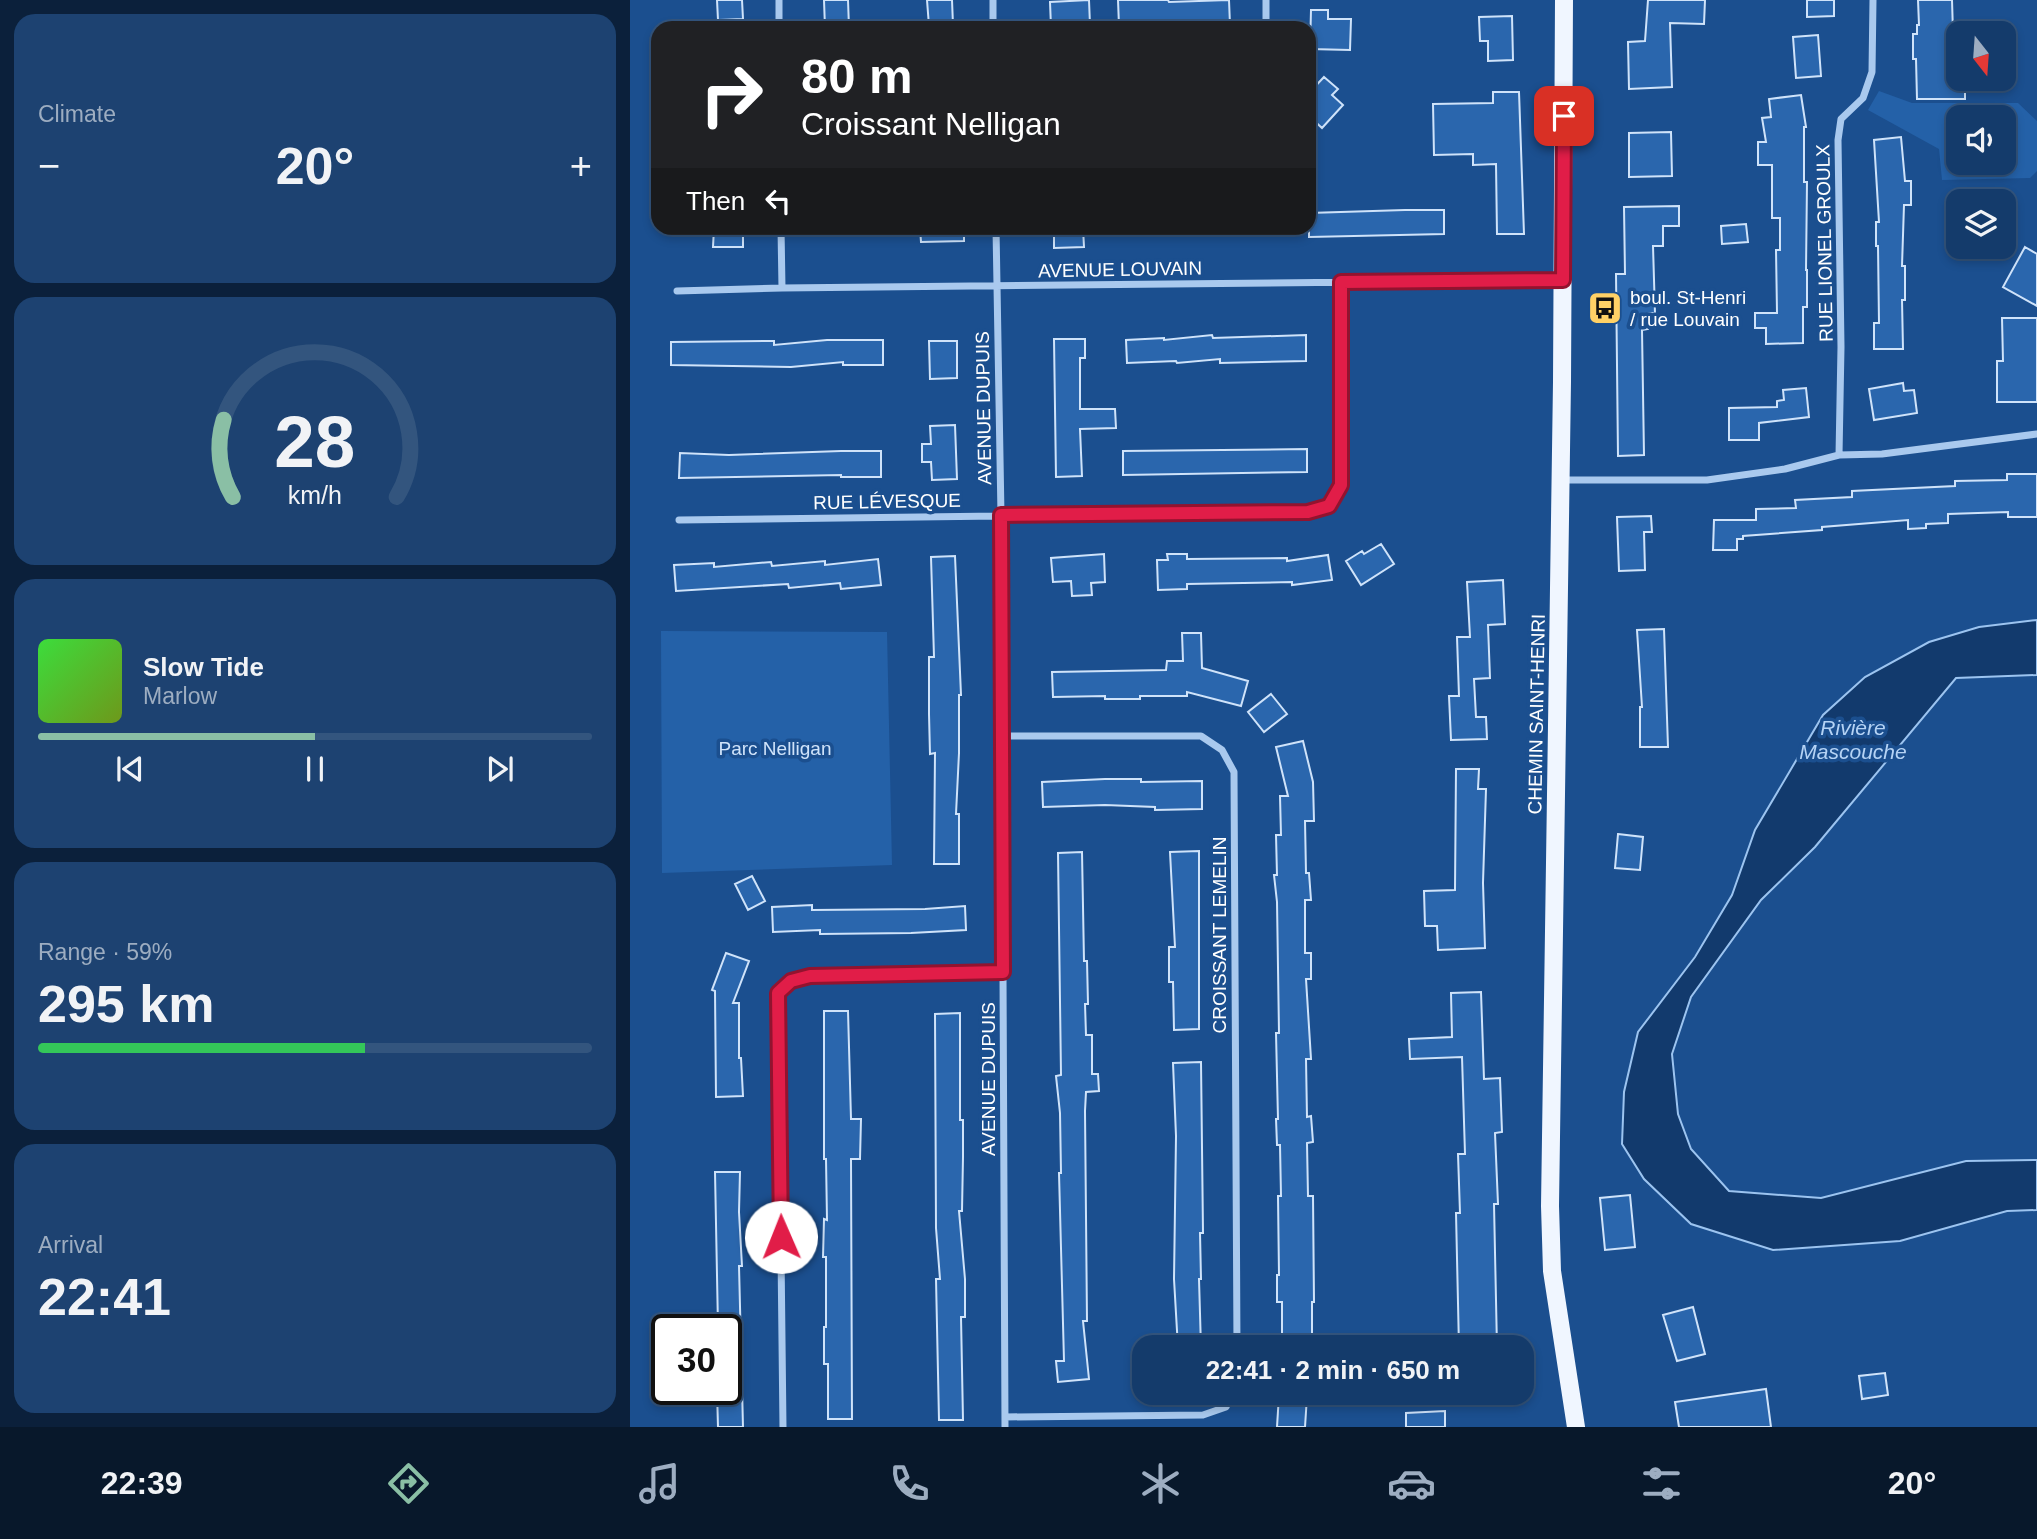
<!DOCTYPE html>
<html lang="en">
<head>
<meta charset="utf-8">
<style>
	:root { --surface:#143b6b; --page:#1d4271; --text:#f1f3f6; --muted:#9dadc1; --line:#33557e; --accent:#8abfa5 }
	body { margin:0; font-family:Arial,sans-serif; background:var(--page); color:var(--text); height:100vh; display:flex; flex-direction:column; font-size:26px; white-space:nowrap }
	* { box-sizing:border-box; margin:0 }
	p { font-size:23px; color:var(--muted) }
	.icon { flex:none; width:38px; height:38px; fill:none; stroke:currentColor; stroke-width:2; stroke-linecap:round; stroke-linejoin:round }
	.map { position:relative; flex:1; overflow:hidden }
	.details { display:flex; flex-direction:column; gap:14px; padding:14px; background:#0b203b; width:630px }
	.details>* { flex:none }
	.banner { position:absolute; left:21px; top:21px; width:665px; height:214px; border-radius:21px; box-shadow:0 4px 10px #0003,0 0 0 2px var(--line); background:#202124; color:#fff; overflow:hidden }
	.needle { width:46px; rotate:163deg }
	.buttons { position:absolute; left:1316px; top:21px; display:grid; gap:14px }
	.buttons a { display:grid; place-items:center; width:70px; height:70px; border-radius:14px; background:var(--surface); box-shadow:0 4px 10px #0003,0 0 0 2px var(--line); font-size:35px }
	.speed { position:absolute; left:21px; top:1314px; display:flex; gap:14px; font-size:35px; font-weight:700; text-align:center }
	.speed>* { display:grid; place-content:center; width:91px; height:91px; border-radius:50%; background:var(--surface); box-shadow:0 4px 10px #0003,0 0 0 2px var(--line); line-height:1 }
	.speed .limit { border:4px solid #111; border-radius:10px; background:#fff; color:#111 }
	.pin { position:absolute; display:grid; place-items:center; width:60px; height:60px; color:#fff; margin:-30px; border-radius:14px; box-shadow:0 4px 10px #0006 }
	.me { position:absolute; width:77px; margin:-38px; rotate:359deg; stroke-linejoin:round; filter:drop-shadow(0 0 5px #0008) }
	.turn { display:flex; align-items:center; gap:24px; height:147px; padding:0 35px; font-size:32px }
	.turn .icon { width:91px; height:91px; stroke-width:2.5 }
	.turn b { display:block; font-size:49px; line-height:60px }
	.then { display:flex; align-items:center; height:66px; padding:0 35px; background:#0003; gap:14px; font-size:26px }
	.big { font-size:52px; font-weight:800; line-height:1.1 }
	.details .card { flex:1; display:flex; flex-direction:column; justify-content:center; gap:10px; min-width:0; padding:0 24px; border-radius:21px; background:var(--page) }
	.details .dial { align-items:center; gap:0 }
	.dial svg { height:182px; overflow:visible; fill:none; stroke:var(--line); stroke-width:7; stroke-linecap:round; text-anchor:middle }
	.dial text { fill:var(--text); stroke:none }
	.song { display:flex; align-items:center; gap:21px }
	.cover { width:84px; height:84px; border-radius:10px; background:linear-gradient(135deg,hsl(120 70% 55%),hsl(80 70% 35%)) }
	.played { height:7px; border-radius:4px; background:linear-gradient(90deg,var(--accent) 50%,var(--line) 50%) }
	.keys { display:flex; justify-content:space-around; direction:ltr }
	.heat { display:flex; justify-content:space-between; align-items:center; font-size:38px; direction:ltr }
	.charge { height:10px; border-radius:5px; background:linear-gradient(90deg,#34c759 59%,var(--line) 0) }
	.trip { position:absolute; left:502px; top:1335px; width:402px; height:70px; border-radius:21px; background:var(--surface); box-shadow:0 4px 10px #0003,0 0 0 2px var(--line); font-weight:800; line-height:70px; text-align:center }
	.menu { display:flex; height:112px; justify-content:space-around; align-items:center; background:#08182b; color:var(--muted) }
	.menu .icon { width:49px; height:49px }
	.menu .active { color:var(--accent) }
	.menu b { font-size:32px; color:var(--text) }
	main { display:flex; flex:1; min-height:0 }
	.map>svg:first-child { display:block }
	.green { fill:#2461a8; fill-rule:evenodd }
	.water { fill:#123a6d; stroke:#9cc4f0; stroke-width:2 }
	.building { fill:#2a66ad; stroke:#cfe3fa; stroke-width:2 }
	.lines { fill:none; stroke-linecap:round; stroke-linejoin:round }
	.street { stroke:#a9c9ee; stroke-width:7 }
	.primary { stroke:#f0f6ff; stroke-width:18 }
	.route-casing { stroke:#92132f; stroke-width:18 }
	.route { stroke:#e11d48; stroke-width:12 }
	.labels { text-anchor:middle; stroke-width:7; stroke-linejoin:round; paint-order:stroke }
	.street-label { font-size:19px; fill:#fff; stroke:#1b4f8f }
	.poi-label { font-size:19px; fill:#fff; stroke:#1b4f8f; text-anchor:start }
	.park-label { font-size:19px; fill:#cfe3fa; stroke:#1b4f8f }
	.water-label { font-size:21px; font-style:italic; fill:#b5d3f5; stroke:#1b4f8f }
</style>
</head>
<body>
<main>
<section class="details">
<div class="card"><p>Climate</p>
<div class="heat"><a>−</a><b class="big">20°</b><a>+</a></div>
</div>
<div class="card dial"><svg viewBox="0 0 100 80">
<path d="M14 69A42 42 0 1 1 86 69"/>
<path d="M14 69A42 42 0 0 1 10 35" stroke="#8abfa5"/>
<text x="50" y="56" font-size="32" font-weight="700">28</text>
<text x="50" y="72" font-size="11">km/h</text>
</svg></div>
<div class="card">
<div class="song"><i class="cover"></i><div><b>Slow Tide</b><p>Marlow</p></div></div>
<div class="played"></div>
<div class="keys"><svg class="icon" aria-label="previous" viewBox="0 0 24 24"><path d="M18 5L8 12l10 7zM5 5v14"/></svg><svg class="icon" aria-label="pause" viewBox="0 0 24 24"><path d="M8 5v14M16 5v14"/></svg><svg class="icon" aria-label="next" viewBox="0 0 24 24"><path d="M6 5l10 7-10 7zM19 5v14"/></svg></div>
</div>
<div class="card"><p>Range · 59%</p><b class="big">295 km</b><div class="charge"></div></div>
<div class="card"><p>Arrival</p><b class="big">22:41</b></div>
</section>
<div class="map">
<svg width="1407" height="1427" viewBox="0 0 1407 1427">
	<rect width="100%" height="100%" fill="#1b4f8f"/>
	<path class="green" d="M1249 91 1282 103H1388L1407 121V171L1400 178 1312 180 1309 149 1238 110ZM1328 117H1374V163H1328Z
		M31 631 257 632 262 865 32 873Z"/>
	<path class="water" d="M1407 620V675L1326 678 1185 847 1131 900 1061 997 1042 1054 1048 1114 1061 1149 1099 1191 1191 1198 1336 1161 1407 1160V1210L1377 1211 1270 1241 1143 1250 1061 1224 1014 1179 992 1144 994 1092 1008 1032 1065 957 1102 895 1125 830 1193 715 1235 677 1299 642 1349 627Z"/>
	<path class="building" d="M87 0H112L113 19 88 20Z
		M194 0H218L219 28H195Z
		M297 0H322L323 25 299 26Z
		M459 0 460 25 421 27 420 2Z
		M488 0H538L539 2 599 0 600 25 561 26V21L489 26Z
		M1018 0H1075L1074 24 1040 23 1042 87 999 89 998 42 1015 41Z
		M1177 0H1204V16L1177 17Z
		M1288 0H1322L1324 65H1328V79H1335V99H1287L1286 59H1283V34H1287V25H1289Z
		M681 10H698V19H721L720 50 680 49Z
		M882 16 883 60 858 61V41H850L849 17Z
		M1188 35 1191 76 1166 78 1163 37Z
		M694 77 708 89 702 95 713 105 692 128 679 116V93Z
		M863 92H889L894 234H867L866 164 843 165V154L804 155 803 104 863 103Z
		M1171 95 1176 127H1174V182H1177L1176 270H1177V307H1173V343L1136 344V328H1125V313H1147L1146 250H1150V218H1142V165H1128V142H1136L1132 118 1141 117 1139 99Z
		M1041 132 1042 176 999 177V133Z
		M1271 137 1275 181H1281V205H1274L1272 266H1275V300H1272L1273 349H1244V323H1249L1248 246H1246V222H1249L1244 140Z
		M1049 206V226H1033V246H1023L1025 313 1017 314 1018 329 1012 330 1014 455 988 456 986 274H995L994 207Z
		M775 210H814V234L679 237V213Z
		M1116 224 1118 242 1092 244 1091 226Z
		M84 228H113V247H83Z
		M290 228H334V241L291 242Z
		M424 228H453L454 247 424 248Z
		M1395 247 1407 254V306L1373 287Z
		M1372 318H1407V402H1367V361H1373Z
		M582 335 583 338 676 335V361L590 363V359L547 363 546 361 497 363 496 340 534 338V340Z
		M424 339H455V358H450V409H485L486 428 450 429 452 476 426 477Z
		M197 340H253V365H213V362L161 367 41 365V342L144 341V345Z
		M299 341H327V378L300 379Z
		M1273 383 1274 391 1284 390 1287 413 1244 420 1239 389Z
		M1176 388 1179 417 1129 423V440H1099V408L1147 407V401L1154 400 1153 390Z
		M325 425 327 479 302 480 301 462H292V444H301L300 426Z
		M677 449V472L493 475V451Z
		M211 451H251V477H211V475L49 478 50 453 99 455Z
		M1377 474H1407V517H1378V512L1318 514V523L1296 524V528L1278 529V520L1192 527V530L1113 536V539H1107V550H1083L1084 520H1126V509L1166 508 1165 500 1222 497V491L1325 486V481L1377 480Z
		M1021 516 1022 532H1014L1015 570 989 571 987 517Z
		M751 544 764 564 731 585 716 561 732 551 734 554Z
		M474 554 475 582 461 583 462 595 442 596 441 581 423 582 421 558Z
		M537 554H557V559L657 558V561L698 555 702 580 662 585V582L557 584V589L528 590 527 560H538Z
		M325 556 331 695H329V753L326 814H329V864H304L305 753 300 754 299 714V657H304L301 557Z
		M248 559 251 585 211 589 210 583 159 588 158 584 46 591 44 565 84 563V567L141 562 142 566 195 561V565Z
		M873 580 875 624 858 625 860 678 844 679 846 717H856L857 739 821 740 819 696H829L827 637H840L837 582Z
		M1034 629 1038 747H1010V707H1012L1007 630Z
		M552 633H571L572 668 618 681 611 706 557 692V696H510V699H475V696L423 697 422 672 536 670 537 661H553Z
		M641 694 657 714 634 732 618 712Z
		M673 741 683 782 684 821H675L676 873H679L681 900H675V953H681V979H676L681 1059H676L677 1117 681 1116 683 1142 677 1143 678 1196H683L684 1302H682V1342H652V1302H647V1275H649L648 1196H651L650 1145H647L646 1119H648L646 1033H649L647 902 644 875H647L646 835H651L650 796H658L646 747Z
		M826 769H849L848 789H856L853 883 855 948 808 950 807 926H795L794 891 825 890Z
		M475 779H511V782L572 781V809L525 810V807L475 805 413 807 412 782Z
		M988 834 1013 837 1010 870 985 868Z
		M569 851V1029L544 1030 543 982H539V947H545L540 852Z
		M452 852 454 961H457L458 1004H455L456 1035H462V1074H468L469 1091 456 1092 455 1111 457 1321H453L459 1379 428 1382 426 1361H434L429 1173H431L430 1113 426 1076 431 1075 428 853Z
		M122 876 135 901 118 910 105 884Z
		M182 905V910L295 909 335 906 336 930 281 933 190 934V930L143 932 142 907Z
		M96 953 119 961 103 1003H109V1058H111L113 1096 86 1097 85 991 82 990Z
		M851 992 854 1079 870 1078 872 1132 865 1133 868 1204H864L867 1348H829L826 1213H830L828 1154H835L832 1057 780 1059 779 1039 822 1037 821 993Z
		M194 1011H218L221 1119H231L230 1159H221L222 1419H198V1364H194V1327H196V1257H193L194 1219 197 1220 196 1159H194Z
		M330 1013V1120H333V1157L332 1211H329L335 1279V1317H331L333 1420H309L306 1279H310L306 1228 305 1014Z
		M571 1062 573 1233H570L571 1279H569L571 1348H548L544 1279 546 1136 543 1063Z
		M85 1172H110L109 1212 112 1266H109L113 1427H88L87 1391H96V1326L88 1327Z
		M1000 1195 1005 1247 975 1250 970 1198Z
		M1063 1307 1075 1354 1047 1361 1033 1315Z
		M1255 1373 1258 1395 1232 1399 1229 1376Z
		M1136 1389 1141 1427H1049L1045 1402Z
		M649 1395 677 1396 675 1427H647Z
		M815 1411V1427H776V1413Z"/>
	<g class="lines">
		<path class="street" d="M149 0V28
			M363 0V28
			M636 0V28
			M151 228 152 288
			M366 228 371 515 375 1427
			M47 291 152 288 932 280
			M1209 455 1211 347 1208 140 1211 119 1233 98 1242 72 1243 0
			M931 480H1077L1155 469 1209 455 1252 454 1407 434
			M49 520 678 512 699 506 711 485V282
			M372 736H571L592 750 604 772 607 1348
			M375 1417 573 1415 596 1407 603 1393
			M153 1427 148 993 161 981 180 976 373 972"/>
		<path class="primary" d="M934 0 932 382 920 1206 922 1271 946 1427"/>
	</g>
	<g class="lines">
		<g class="route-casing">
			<path id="route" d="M151 1237 148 993 161 981 180 976 373 972 371 515 678 512 699 506 711 485V282L933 280 934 116"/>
		</g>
		<use href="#route" class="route"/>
	</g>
	<defs>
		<g id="bus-square" transform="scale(1.75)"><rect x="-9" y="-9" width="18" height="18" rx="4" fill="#ffd166" stroke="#1b4f8f"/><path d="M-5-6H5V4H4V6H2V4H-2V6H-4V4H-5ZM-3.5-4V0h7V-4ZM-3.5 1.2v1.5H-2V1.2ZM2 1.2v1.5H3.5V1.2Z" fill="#111"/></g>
	</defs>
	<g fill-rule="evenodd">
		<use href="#bus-square" x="975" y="308"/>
	</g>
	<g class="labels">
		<g class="street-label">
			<text transform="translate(1194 243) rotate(-91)" y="7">RUE LIONEL GROULX</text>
			<text transform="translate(490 269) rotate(-1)" y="7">AVENUE LOUVAIN</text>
			<text transform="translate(353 408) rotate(-91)" y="7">AVENUE DUPUIS</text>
			<text transform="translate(257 501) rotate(-1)" y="7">RUE LÉVESQUE</text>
			<text transform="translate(906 714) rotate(-89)" y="7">CHEMIN SAINT-HENRI</text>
			<text transform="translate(589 935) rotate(-90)" y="7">CROISSANT LEMELIN</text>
			<text transform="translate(358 1079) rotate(-90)" y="7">AVENUE DUPUIS</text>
		</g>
		<g class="poi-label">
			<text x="1000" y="304">boul. St-Henri<tspan x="1000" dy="22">/ rue Louvain</tspan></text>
		</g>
		<g class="park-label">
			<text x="145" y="755">Parc Nelligan</text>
		</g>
		<g class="water-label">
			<text x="1223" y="735">Rivière<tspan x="1223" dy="24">Mascouche</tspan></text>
		</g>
	</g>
</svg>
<div class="buttons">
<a><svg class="needle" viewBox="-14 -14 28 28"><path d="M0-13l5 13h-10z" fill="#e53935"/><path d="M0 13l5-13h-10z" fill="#9dadc1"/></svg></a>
<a><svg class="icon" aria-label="sound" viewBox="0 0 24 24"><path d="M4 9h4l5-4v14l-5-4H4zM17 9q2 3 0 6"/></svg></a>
<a><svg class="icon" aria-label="layers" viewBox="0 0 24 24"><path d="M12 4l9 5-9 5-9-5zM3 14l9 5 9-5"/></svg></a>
</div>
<div class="speed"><div class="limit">30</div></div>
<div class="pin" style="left:934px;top:116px;background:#d93025"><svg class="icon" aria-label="arrive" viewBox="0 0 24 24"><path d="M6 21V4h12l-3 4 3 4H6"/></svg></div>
<svg class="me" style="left:151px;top:1237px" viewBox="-20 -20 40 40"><circle r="19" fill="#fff"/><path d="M0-13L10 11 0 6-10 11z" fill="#e11d48"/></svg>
<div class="trip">22:41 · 2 min · 650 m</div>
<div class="banner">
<div class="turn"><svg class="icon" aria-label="right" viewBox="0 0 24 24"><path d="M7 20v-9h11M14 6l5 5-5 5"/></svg><div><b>80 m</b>Croissant Nelligan</div></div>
<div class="then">Then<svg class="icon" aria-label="left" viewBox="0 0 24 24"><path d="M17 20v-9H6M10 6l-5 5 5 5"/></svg></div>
</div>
</div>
</main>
<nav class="menu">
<b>22:39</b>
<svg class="icon active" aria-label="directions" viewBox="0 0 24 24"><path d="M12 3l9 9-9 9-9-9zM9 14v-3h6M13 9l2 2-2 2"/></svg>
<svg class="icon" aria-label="music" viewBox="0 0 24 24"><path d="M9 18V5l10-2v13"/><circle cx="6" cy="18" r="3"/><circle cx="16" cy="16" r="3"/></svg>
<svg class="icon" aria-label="phone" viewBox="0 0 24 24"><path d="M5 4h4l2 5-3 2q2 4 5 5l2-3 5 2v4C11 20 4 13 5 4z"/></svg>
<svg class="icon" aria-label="climate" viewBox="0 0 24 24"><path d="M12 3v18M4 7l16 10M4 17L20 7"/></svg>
<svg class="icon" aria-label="car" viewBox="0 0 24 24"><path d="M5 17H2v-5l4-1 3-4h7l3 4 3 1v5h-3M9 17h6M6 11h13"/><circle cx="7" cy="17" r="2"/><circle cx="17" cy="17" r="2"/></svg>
<svg class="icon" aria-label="filters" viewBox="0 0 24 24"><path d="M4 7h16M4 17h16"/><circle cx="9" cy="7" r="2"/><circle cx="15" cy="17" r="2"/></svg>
<b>20°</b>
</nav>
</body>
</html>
